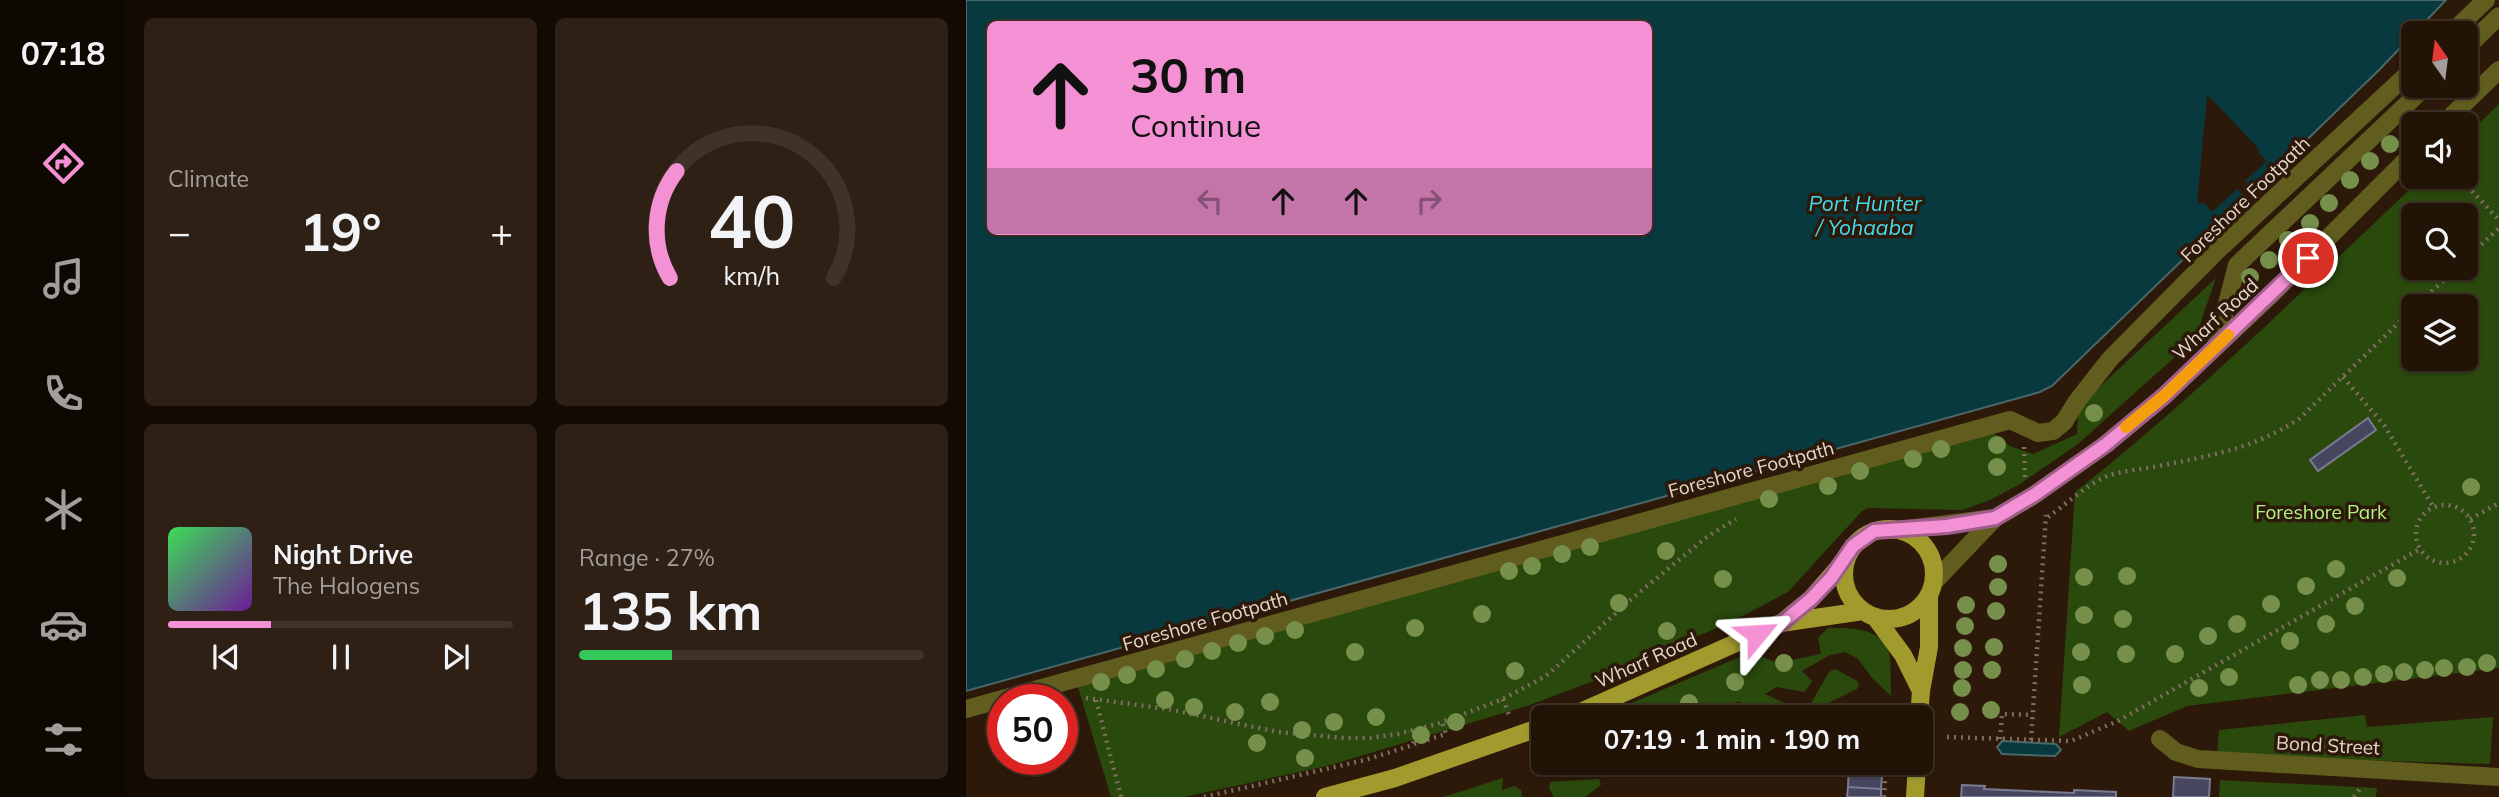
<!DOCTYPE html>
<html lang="en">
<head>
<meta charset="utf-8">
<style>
	:root { --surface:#221307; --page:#2e2015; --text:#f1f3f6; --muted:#a29e9b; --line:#3f3228; --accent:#f491d4 }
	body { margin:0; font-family:Mulish,sans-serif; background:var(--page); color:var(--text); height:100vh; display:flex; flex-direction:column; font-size:26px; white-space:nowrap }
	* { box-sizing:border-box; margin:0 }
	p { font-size:23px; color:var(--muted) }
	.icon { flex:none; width:38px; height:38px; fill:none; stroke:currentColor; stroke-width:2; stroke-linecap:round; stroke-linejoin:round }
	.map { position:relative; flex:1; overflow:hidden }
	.panel { display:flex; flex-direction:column; gap:18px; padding:18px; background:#130a04; width:840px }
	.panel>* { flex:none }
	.hud { position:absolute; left:21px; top:21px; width:665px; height:214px; border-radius:10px; box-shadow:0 2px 5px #0004,0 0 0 2px var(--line); background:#f491d4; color:#111; overflow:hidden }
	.needle { width:46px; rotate:346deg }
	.fabs { position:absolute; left:1435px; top:21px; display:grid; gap:14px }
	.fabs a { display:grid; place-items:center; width:77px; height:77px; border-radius:10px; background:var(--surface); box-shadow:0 2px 5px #0004,0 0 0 2px var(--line); font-size:35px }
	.speed { position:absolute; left:21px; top:684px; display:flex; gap:14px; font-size:35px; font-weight:700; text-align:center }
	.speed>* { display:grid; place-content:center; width:91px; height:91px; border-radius:50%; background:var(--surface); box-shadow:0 2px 5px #0004,0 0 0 2px var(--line); line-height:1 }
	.speed .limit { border:10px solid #d22; background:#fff; color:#111 }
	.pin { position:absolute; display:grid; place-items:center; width:60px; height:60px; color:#fff; margin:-30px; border:4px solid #fff; border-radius:50%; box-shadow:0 2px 7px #0007 }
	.me { position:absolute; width:77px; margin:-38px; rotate:63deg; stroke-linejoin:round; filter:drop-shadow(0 0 5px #0008) }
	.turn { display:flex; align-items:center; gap:24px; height:147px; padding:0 28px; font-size:32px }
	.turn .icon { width:91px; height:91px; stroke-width:2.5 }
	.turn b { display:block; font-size:49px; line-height:60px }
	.lanes { display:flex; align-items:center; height:66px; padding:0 28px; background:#0003; justify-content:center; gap:35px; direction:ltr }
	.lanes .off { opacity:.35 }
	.big { font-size:52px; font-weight:700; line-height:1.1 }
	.panel .tile { flex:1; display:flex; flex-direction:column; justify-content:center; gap:10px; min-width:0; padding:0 24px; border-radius:10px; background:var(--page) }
	.panel .dial { align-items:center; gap:0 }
	.dial svg { height:182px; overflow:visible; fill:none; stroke:var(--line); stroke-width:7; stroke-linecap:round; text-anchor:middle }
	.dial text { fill:var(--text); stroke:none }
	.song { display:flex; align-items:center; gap:21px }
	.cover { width:84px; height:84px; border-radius:10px; background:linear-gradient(135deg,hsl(130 70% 55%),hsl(280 70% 35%)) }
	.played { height:7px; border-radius:4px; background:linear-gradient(90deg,var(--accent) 30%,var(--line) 30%) }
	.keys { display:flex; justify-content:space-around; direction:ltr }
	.heat { display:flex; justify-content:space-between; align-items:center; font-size:38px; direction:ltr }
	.charge { height:10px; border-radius:5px; background:linear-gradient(90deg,#34c759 27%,var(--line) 0) }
	.panel .tiles { flex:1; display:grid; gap:18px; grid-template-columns:repeat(2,1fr) }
	.trip { position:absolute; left:565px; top:705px; width:402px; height:70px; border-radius:10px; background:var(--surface); box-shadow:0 2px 5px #0004,0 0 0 2px var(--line); font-weight:700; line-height:70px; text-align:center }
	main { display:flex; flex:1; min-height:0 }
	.dock { display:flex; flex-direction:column; width:126px; justify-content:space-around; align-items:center; background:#0e0803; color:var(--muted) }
	.dock .icon { width:49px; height:49px }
	.dock .on { color:var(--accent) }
	.dock b { font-size:32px; color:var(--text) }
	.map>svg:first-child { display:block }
	.green { fill:#2a490d; fill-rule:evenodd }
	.water { fill:#08393f; stroke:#4a6869; stroke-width:2; fill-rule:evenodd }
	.pier { fill:#2d1909 }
	.building { fill:#46465f; stroke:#7a7a95; stroke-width:2 }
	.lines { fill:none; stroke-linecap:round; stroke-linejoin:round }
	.path { stroke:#7f6d5f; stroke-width:4.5; stroke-dasharray:2 5; stroke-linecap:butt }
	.minor { stroke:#615d1e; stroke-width:18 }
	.major { stroke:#a19b2e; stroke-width:18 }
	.tree { fill:#76904c }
	.route-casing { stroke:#9f5e8a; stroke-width:18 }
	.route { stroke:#f491d4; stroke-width:12 }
	.slow { stroke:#f59e0b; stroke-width:12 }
	.labels { text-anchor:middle; stroke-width:7; stroke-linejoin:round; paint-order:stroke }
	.street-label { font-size:19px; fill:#e5d7cc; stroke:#2d1909 }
	.park-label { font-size:19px; fill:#b2f183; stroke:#2d1909 }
	.water-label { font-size:21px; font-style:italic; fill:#44d9ed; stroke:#2d1909 }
</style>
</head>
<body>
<main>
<nav class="dock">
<b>07:18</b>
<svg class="icon on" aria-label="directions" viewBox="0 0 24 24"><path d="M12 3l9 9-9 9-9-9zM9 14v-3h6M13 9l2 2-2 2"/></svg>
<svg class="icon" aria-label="music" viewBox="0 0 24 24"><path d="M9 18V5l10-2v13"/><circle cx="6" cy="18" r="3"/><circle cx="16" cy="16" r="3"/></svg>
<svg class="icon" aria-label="phone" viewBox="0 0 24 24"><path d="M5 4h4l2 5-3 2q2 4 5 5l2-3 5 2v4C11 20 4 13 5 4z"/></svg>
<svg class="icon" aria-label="climate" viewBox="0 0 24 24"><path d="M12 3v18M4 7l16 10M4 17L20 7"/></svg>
<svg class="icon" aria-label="car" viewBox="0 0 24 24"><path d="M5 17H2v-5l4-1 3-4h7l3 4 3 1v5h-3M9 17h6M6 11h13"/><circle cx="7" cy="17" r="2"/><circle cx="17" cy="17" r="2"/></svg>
<svg class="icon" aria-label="filters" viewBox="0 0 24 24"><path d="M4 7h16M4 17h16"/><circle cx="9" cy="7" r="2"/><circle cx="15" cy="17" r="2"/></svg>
</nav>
<section class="panel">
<div class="tiles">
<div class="tile"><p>Climate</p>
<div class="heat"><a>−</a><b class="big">19°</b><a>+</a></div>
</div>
<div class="tile dial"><svg viewBox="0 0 100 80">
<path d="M14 69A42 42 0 1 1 86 69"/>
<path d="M14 69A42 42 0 0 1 17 22" stroke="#f491d4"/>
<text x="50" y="56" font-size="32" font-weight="700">40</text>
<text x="50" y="72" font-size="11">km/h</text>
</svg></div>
<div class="tile">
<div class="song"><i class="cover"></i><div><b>Night Drive</b><p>The Halogens</p></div></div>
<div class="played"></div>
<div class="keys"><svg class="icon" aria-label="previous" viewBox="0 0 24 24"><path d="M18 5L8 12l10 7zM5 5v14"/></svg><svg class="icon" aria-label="pause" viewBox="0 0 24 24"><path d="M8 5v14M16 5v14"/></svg><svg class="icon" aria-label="next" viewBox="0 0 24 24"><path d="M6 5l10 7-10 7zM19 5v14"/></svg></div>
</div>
<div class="tile"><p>Range · 27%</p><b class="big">135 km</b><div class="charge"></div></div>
</div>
</section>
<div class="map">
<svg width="1533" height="797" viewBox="0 0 1533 797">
	<rect width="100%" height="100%" fill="#2d1909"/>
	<path class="green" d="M1533 104V668L1221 706 1163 731 1141 712 1093 737 1109 492C1232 395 1343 284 1457 177H1500V136ZM1447 215H1500V268H1447ZM1447 306H1500V359H1447Z
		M1250 278 1232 330 1221 346 1112 444 1054 484 1024 500 997 510 902 508 896 511 822 592 769 620 633 679 561 706 361 766 218 797H145L111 684 1026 432 1044 446 1067 454 1111 434 1112 414 1125 395Z
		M862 628C883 628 913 627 922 650 926 661 924 684 925 696L907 679 891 658 879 652 864 655 836 671 846 681 839 692 810 687 799 694 823 705 828 711 822 714 782 717 777 711 774 701 760 706 753 717H739L738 709 729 712 732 717H643L649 710 776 656 791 655 812 663 855 654 852 638Z
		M869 669 891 681 893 685 891 689 848 710 844 709 843 707 863 672Z
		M1399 715 1401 727 1527 717 1524 764 1251 756 1253 730Z
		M537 778 536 790 549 786 555 790 556 797H477Z
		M633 779 635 785 619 797H588L583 788 584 782Z
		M1254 780 1411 788 1410 797H1253Z"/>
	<path class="water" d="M0 0H1480L1413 70 1086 386 1074 392 0 691ZM24 24H682V231H24Z
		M1036 741 1090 744 1095 750 1089 756 1036 754 1031 747Z"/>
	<path class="pier" d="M1241 97H1244L1293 149 1292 152 1301 161 1279 181 1289 193 1282 200 1271 189 1246 212 1238 203H1231Z"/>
	<path class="building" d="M1402 418 1410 430 1352 471 1344 460Z
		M883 763 917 764 915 789 882 787Z
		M1208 777 1244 779 1243 797H1207Z
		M996 785 1019 786 1018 789 1108 793V790L1150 792V797H995Z
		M882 787 915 789V797H881Z"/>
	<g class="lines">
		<path class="path" d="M1506 191 1533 220
			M1500 259 1533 228
			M1450 306 1491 268
			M1377 377 1418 425 1468 508
			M1058 447 1059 477
			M1450 534a29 29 0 1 1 58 0a29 29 0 1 1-58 0Z
			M1082 517C1099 505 1121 485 1139 477 1156 470 1174 470 1192 466 1244 456 1287 449 1333 419L1447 309
			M1504 519 1533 503
			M120 698 202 709 312 732 378 738H404L432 734 471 724 537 699 580 676 669 596 742 536 770 519
			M537 699 544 718
			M130 700 155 797
			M981 737 1105 741 1152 721 1454 549
			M1034 739 1036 714 1067 715
			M1065 740 1080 515
			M448 744 480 734 476 722
			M566 768H634L666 774 725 763
			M238 797 399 760 447 745 449 737 444 731
			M918 797 920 763
			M1388 797 1394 789"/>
		<path class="minor" d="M1485 33 1520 0
			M1500 48 1533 16
			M1477 124 1533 70
			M1250 346 1271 265 1460 86
			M934 530 1029 518
			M968 582 1029 518 1068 495 1139 445 1198 396 1307 293 1447 153
			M0 709 1044 420 1072 433 1087 431 1098 422 1111 401 1144 359 1251 251 1447 69
			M1194 739 1210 752 1232 759 1533 777"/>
		<path class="major" d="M878 574a45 45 0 1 1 90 0a45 45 0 1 1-90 0Z
			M909 617 937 655 955 691
			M818 621 845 599 880 559
			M601 718 815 623 897 611
			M953 718 955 691 963 647V595
			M359 797 429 778 578 726
			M949 797 951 763"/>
	</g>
	<g class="tree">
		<circle cx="1424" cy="144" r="9"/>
		<circle cx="1404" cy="161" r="9"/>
		<circle cx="1384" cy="180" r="9"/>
		<circle cx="1363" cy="203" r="9"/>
		<circle cx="1344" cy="223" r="9"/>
		<circle cx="1322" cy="240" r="9"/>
		<circle cx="1303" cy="260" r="9"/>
		<circle cx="1284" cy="277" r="9"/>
		<circle cx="1128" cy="413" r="9"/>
		<circle cx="1031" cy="445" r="9"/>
		<circle cx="975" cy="449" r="9"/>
		<circle cx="947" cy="459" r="9"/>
		<circle cx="1031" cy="467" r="9"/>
		<circle cx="894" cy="471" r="9"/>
		<circle cx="862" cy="486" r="9"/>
		<circle cx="1505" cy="487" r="9"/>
		<circle cx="803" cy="499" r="9"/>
		<circle cx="624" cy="547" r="9"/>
		<circle cx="700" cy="551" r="9"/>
		<circle cx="596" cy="554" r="9"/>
		<circle cx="1032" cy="564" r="9"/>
		<circle cx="566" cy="566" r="9"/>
		<circle cx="1370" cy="569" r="9"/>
		<circle cx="543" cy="571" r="9"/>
		<circle cx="1161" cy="576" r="9"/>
		<circle cx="1118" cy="577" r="9"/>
		<circle cx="1431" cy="578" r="9"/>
		<circle cx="757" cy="579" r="9"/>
		<circle cx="1340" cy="586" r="9"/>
		<circle cx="1032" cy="587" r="9"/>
		<circle cx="653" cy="603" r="9"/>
		<circle cx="1305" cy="604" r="9"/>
		<circle cx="1000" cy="605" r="9"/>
		<circle cx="1389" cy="606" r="9"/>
		<circle cx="1030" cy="611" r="9"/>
		<circle cx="516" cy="614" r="9"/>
		<circle cx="1118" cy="615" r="9"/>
		<circle cx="1157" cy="619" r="9"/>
		<circle cx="1271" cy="624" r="9"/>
		<circle cx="1360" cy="624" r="9"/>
		<circle cx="999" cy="626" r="9"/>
		<circle cx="449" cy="628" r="9"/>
		<circle cx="329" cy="630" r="9"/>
		<circle cx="701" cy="631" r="9"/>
		<circle cx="299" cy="636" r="9"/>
		<circle cx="1242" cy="636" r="9"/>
		<circle cx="1324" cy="641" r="9"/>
		<circle cx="272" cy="643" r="9"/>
		<circle cx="1028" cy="647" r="9"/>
		<circle cx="997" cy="648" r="9"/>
		<circle cx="246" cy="651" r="9"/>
		<circle cx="389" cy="652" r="9"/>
		<circle cx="1115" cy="652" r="9"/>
		<circle cx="1160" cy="654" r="9"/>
		<circle cx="1209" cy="654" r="9"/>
		<circle cx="219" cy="659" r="9"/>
		<circle cx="818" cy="663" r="9"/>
		<circle cx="1521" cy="663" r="9"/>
		<circle cx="1501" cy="667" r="9"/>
		<circle cx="1478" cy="668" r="9"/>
		<circle cx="190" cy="669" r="9"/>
		<circle cx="997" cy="670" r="9"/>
		<circle cx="1026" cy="670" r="9"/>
		<circle cx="1459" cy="670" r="9"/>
		<circle cx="549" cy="671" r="9"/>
		<circle cx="1438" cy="672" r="9"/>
		<circle cx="1418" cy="674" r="9"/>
		<circle cx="161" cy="675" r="9"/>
		<circle cx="1263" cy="677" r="9"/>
		<circle cx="1397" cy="677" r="9"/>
		<circle cx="1354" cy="680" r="9"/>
		<circle cx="1375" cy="680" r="9"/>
		<circle cx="135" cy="682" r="9"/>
		<circle cx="769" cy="682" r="9"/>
		<circle cx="1116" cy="685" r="9"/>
		<circle cx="1332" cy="685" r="9"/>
		<circle cx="996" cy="688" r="9"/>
		<circle cx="1233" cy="688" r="9"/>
		<circle cx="199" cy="700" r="9"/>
		<circle cx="304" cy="702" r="9"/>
		<circle cx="723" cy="703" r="9"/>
		<circle cx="228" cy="707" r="9"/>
		<circle cx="1025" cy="710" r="9"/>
		<circle cx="269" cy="712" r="9"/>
		<circle cx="994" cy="712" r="9"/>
		<circle cx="410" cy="717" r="9"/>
		<circle cx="368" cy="722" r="9"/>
		<circle cx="490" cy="722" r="9"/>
		<circle cx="336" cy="730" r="9"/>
		<circle cx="455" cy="735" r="9"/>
		<circle cx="291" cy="743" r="9"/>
		<circle cx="339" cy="758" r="9"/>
	</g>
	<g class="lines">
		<g class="route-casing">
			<path id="route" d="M791 634 816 623 845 599 865 578 887 546 908 531 981 526 1029 518 1068 495 1139 445 1198 396 1342 258"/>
		</g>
		<use href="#route" class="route"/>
		<path class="slow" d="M1160 427 1198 396 1262 335"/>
	</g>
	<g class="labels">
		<g class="street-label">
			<text transform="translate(1279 199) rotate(-44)" y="7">Foreshore Footpath</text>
			<text transform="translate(1249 319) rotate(-43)" y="7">Wharf Road</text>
			<text transform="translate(785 469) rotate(-15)" y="7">Foreshore Footpath</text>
			<text transform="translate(239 621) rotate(-16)" y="7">Foreshore Footpath</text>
			<text transform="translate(680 660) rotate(-24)" y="7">Wharf Road</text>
			<text transform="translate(1362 745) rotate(3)" y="7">Bond Street</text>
		</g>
		<g class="park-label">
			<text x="1355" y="519">Foreshore Park</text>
		</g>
		<g class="water-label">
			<text x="899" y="211">Port Hunter<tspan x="899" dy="24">/ Yohaaba</tspan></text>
		</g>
	</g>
</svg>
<div class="fabs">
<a><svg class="needle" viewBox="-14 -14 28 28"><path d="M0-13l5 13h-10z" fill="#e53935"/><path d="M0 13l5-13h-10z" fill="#a29e9b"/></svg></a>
<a><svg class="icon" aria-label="sound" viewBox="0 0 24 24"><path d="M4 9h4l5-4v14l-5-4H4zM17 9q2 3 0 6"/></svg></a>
<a><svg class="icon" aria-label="search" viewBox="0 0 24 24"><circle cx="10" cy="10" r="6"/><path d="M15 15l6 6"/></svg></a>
<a><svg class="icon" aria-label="layers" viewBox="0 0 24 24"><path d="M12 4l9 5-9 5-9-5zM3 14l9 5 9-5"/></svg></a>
</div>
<div class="speed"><div class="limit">50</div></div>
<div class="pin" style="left:1342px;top:258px;background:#d93025"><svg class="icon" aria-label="arrive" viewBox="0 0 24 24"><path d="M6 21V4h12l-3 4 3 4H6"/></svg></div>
<svg class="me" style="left:791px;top:634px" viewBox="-20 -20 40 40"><path d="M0-17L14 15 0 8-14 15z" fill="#f491d4" stroke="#fff" stroke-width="4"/></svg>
<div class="trip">07:19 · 1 min · 190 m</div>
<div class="hud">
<div class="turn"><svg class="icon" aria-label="ahead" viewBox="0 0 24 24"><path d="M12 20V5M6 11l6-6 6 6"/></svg><div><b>30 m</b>Continue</div></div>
<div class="lanes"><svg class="icon off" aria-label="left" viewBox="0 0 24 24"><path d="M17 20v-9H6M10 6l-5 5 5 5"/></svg><svg class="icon" aria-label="ahead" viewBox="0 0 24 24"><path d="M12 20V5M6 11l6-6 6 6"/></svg><svg class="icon" aria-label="ahead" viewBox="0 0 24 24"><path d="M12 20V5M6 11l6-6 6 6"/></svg><svg class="icon off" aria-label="right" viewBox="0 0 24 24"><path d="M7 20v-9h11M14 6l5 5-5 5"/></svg></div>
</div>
</div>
</main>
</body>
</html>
